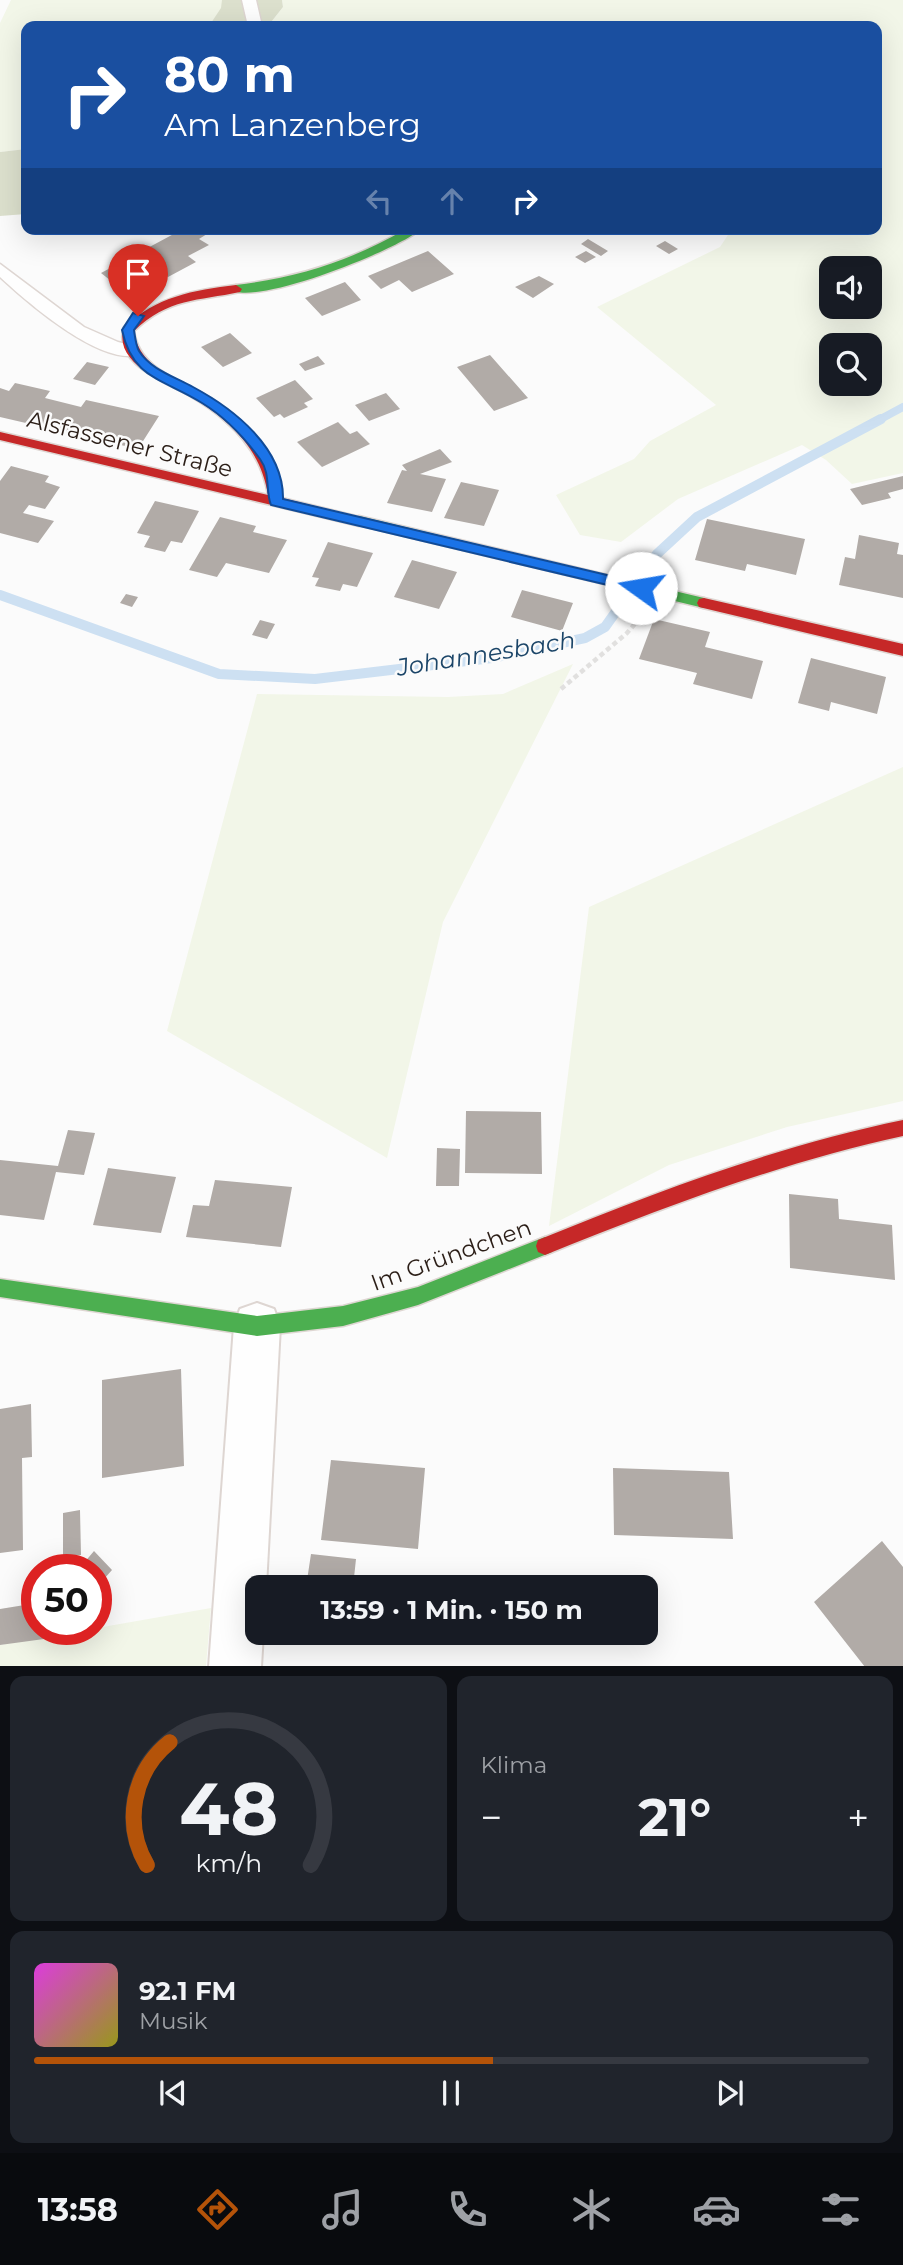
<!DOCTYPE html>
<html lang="de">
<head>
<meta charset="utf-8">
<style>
	:root { --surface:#171b24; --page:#20242c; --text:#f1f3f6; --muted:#9ea1a6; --line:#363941; --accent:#b45309 }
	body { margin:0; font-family:Montserrat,sans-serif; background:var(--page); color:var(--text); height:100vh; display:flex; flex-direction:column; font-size:26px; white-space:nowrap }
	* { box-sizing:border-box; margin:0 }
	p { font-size:23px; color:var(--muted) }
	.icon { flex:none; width:38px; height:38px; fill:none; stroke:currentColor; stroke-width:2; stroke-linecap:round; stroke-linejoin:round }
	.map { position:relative; height:1666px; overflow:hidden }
	.drawer { display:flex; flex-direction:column; gap:10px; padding:10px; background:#0d0f14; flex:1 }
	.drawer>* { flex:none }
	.guide { position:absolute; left:21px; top:21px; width:861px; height:214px; border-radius:14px; box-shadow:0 7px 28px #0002; background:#1a4fa0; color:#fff; overflow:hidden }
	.controls { position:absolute; left:819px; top:256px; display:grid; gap:14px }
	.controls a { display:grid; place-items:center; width:63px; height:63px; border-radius:14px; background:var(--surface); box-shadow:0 7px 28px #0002; font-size:35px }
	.speed { position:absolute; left:21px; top:1554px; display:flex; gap:14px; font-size:35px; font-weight:700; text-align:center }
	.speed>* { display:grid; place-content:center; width:91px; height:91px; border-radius:50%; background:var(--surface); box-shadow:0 7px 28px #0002; line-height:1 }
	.speed .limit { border:10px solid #d22; background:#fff; color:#111 }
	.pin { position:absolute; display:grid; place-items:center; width:60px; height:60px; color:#fff; margin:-72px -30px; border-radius:50% 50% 50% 0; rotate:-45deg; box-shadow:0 0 7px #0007 }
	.pin .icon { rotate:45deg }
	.me { position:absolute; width:77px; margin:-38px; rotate:283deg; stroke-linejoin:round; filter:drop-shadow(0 0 5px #0008) }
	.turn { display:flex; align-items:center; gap:24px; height:147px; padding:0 28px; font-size:32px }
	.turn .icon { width:91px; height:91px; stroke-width:2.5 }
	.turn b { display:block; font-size:49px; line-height:60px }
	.lanes { display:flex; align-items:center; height:66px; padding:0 28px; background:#0003; justify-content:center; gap:35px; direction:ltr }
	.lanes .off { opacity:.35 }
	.big { font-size:52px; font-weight:700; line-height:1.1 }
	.drawer .widget { flex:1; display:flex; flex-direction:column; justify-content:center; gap:10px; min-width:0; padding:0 24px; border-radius:14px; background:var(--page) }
	.drawer .dial { align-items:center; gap:0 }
	.dial svg { height:182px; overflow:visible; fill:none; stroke:var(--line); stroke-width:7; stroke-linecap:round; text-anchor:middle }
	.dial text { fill:var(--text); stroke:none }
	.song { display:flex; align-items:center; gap:21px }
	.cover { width:84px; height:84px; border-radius:10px; background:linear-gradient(135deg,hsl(300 70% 55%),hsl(60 70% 35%)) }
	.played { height:7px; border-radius:4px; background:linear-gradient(90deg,var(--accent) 55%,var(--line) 55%) }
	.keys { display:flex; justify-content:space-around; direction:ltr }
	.heat { display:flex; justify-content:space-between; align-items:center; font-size:38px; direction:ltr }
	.drawer .tiles { flex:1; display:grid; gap:10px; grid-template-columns:1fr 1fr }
	.widget:last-child { grid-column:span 2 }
	.trip { position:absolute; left:245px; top:1575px; width:413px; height:70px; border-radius:14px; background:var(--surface); box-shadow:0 7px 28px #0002; font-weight:700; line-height:70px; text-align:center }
	.menu { display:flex; height:112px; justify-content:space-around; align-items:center; background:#090b0e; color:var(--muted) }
	.menu .icon { width:49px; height:49px }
	.menu .active { color:var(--accent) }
	.menu b { font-size:32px; color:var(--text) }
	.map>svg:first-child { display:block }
	.green { fill:#f2f6e8; fill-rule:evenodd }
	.forest { fill:#dce0cd }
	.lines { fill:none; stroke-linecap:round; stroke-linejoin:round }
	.stream-far1 { stroke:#cde0f2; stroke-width:8 }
	.stream { stroke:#cde0f2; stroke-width:10 }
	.building { fill:#b1aba7 }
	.lane-casing { stroke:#ded6d2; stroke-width:3 }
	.street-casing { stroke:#ded6d2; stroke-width:4 }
	.fast-casing { stroke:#ded6d2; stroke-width:3 }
	.jam-casing { stroke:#ded6d2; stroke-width:3 }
	.path { stroke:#e1e0df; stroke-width:4.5; stroke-dasharray:5 3.5; stroke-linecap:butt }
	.lane { fill:#fefefe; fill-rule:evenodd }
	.street { fill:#fefefe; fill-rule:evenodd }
	.fast { fill:#4caf50; fill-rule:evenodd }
	.jam { fill:#c62828; fill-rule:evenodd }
	.route { fill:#1a73e8; stroke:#114b97; stroke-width:2 }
	.labels { text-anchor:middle; stroke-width:5; stroke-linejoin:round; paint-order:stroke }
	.street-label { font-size:23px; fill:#2b1e17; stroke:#fbfbfb }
	.water-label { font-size:24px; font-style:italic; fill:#1b4568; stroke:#fbfbfb }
</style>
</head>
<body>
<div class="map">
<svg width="903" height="1667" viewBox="0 0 903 1667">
	<rect width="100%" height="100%" fill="#fbfbfb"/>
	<path class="green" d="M11 0H222V8L209 26H26V149L0 152V23Z
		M282 0H903V473L852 484 826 460 802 445 678 499 621 542 580 535 556 495 634 459 650 441 716 405 597 307 720 247 732 229H877V26H268L283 7ZM831 268H870V306H831ZM831 345H870V383H831Z
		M573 664 443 922 387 1158 167 1031 257 694 448 697 503 694Z
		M903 767V1101L787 1127 669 1165 549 1226 589 907Z
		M211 1608 206 1666H0V1645Z"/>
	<path class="forest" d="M222 0H282L283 7 268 26H209L221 8Z
		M26 149V214L0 216V152Z"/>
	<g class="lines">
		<path class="stream-far1" d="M877 421 903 407"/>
		<path class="stream" d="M0 595 219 674 315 679 492 658 585 638 605 627 657 554 697 517 881 419"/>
	</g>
	<path class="building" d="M183 229H200L207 234 199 239 209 245 188 256 196 262 168 277 142 258 147 255 142 251Z
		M588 239 608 251 601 256 581 244Z
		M665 241 678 249 669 254 656 246Z
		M428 251 454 274 412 292 399 280 381 289 368 276Z
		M586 251 596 257 585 263 575 257Z
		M127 259 142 271 115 284 101 273Z
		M539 276 554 284 533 298 515 287Z
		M345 282 361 300 322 316 305 298Z
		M230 333 252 353 223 367 201 347Z
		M490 355 528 398 494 411 457 367Z
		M318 356 325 364 305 371 299 364Z
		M87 362 109 367 95 385 73 379Z
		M295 380 313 399 304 403 308 407 284 418 280 414 274 417 256 398Z
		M15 383 50 391 45 398 81 407 86 400 159 416 138 449 0 417V388L9 391Z
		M386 393 400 409 369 421 355 405Z
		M338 422 350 434 357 431 370 444 322 467 297 442Z
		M440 449 452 462 420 474 446 479 432 512 387 503 402 470 407 471 402 465Z
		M11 466 49 476 45 482 60 487 45 509 29 505 23 513 54 521 38 543 0 533V481Z
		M903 476V489L888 493 891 498 862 505 850 489Z
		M461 482 499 490 484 526 444 518Z
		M155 501 199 511 182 543 171 541 165 552 144 547 150 536 137 533Z
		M220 517 256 526 253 532 287 540 269 573 226 563 217 577 189 570Z
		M707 519 805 539 796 575 747 564 745 571 695 560Z
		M859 535 899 543 897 554 903 555V598L839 585 845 557 855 559Z
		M328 542 373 553 357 587 343 584 340 591 315 586 319 578 312 577Z
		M412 560 457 572 439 609 394 597Z
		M522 590 573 603 562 631 511 617Z
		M126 594 138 597 132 607 120 603Z
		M654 619 710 632 705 647 763 661 752 699 693 684 697 673 639 659Z
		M260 620 275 624 267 639 252 635Z
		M811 658 886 677 877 714 831 702 829 711 798 703Z
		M466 1111 541 1112 542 1174 465 1173Z
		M68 1130 95 1133 84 1175 56 1172 44 1220 0 1215V1160L58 1166Z
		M437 1148 460 1149 459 1186H436Z
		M108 1168 176 1177 161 1233 93 1225Z
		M215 1180 292 1187 281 1247 186 1237 193 1205 209 1206Z
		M789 1194 838 1199 839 1219 892 1225 895 1280 790 1268Z
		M181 1369 184 1466 102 1478V1380Z
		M31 1404 32 1457 22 1458 23 1550 0 1553V1409Z
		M331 1460 425 1468 418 1549 321 1540Z
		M613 1468 729 1472 733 1539 614 1535Z
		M80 1510 81 1555 63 1557V1513Z
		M882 1541 903 1567V1667H865L814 1602Z
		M94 1551 112 1570 96 1588V1570H78Z
		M311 1554 356 1559 353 1587H306Z
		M37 1603V1629H44V1639L0 1645V1609Z"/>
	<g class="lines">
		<g class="lane-casing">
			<path id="lane" d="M242 0H256L262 26H248Z
				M0 264 84 327 118 342 138 347V355C99 365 27 302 0 277Z"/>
		</g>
		<g class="street-casing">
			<path id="street" d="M257 1303 274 1309 280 1326 266 1587H257V1633H263L261 1667H209L234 1326 240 1309Z"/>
		</g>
		<g class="fast-casing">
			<path id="fast" d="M406 229H421C398 250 252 308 230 289L236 285C297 278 353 260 406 229Z
				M359 516 704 598 711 603 704 608 354 524 352 521 354 518Z
				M545 1237 552 1240 554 1246 552 1252 418 1305 343 1326 257 1336 0 1297V1279L257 1316 343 1306 418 1287Z"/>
		</g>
		<g class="jam-casing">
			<path id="jam" d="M236 285 242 289 240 292C198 301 168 298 134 331 139 372 187 381 217 402 251 425 275 457 282 498L364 518 366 521 364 524 359 526 0 440V432L268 495C263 464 248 441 225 421 214 411 202 403 190 396 166 382 112 364 124 327 156 297 193 290 236 285Z
				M704 598 903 644V656L699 607 697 603 699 599Z
				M903 1120V1136C779 1163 662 1208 545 1255L538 1252 536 1246 538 1240C658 1191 777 1146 903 1120Z"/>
		</g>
		<path class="path" d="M561 689 627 633 640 618"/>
		<use href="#lane" class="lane"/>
		<use href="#street" class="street"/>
		<use href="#fast" class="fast"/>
		<use href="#jam" class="jam"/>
	</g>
	<path class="route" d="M133 313 144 316 134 330C135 337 136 346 139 351 150 369 175 377 193 387 234 409 284 448 283 499L641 583 648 588 641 593 271 505C265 490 271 474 260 459 244 437 225 417 202 403 164 379 132 379 122 330Z"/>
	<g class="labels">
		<g class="street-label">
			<text transform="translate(130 444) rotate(14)" y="8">Alsfassener Straße</text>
			<text transform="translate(451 1255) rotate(-20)" y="8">Im Gründchen</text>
		</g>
		<g class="water-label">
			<text transform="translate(486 654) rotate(-9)" y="8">Johannesbach</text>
		</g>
	</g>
</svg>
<div class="controls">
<a><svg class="icon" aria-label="sound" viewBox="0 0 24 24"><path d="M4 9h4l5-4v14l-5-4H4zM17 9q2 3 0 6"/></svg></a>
<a><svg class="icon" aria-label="search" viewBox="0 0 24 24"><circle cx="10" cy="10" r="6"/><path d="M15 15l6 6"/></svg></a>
</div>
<div class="speed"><div class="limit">50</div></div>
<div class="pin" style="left:138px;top:316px;background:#d93025"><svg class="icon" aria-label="arrive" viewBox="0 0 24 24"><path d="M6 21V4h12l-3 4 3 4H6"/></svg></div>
<svg class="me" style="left:641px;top:588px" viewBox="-20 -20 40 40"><circle r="19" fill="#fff"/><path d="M0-13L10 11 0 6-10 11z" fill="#1a73e8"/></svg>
<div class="trip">13:59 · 1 Min. · 150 m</div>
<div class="guide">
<div class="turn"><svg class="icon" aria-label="right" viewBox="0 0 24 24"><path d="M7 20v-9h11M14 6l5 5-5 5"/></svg><div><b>80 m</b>Am Lanzenberg</div></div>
<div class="lanes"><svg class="icon off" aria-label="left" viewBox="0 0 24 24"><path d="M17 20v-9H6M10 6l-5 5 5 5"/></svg><svg class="icon off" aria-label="ahead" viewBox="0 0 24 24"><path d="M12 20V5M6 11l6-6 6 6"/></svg><svg class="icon" aria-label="right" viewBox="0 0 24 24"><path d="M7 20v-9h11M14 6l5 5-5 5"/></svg></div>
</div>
</div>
<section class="drawer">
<div class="tiles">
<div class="widget dial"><svg viewBox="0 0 100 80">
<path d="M14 69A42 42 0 1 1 86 69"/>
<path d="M14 69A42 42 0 0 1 24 15" stroke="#b45309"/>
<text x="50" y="56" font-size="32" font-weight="700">48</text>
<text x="50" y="72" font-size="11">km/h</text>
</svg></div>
<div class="widget"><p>Klima</p>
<div class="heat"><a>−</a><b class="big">21°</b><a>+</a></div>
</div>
<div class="widget">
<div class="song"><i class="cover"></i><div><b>92.1 FM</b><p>Musik</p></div></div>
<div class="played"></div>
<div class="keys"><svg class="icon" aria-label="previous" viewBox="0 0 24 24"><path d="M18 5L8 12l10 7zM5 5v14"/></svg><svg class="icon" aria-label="pause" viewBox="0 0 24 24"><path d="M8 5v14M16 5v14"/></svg><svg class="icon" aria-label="next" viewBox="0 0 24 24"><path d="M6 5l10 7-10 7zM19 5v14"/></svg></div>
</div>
</div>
</section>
<nav class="menu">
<b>13:58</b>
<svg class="icon active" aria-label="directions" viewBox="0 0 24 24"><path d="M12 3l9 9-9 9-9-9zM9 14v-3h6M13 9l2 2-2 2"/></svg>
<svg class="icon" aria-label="music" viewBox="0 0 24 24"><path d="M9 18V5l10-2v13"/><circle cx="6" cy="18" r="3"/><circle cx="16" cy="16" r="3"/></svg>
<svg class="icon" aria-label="phone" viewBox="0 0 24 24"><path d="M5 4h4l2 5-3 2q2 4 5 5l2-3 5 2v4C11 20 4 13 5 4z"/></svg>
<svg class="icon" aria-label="climate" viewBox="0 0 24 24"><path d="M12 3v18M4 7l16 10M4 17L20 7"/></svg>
<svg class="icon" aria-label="car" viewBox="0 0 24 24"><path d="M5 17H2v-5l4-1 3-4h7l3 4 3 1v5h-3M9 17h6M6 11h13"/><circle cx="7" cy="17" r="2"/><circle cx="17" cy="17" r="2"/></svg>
<svg class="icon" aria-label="filters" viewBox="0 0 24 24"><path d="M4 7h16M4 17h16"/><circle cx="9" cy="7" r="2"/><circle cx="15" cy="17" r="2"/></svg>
</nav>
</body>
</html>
